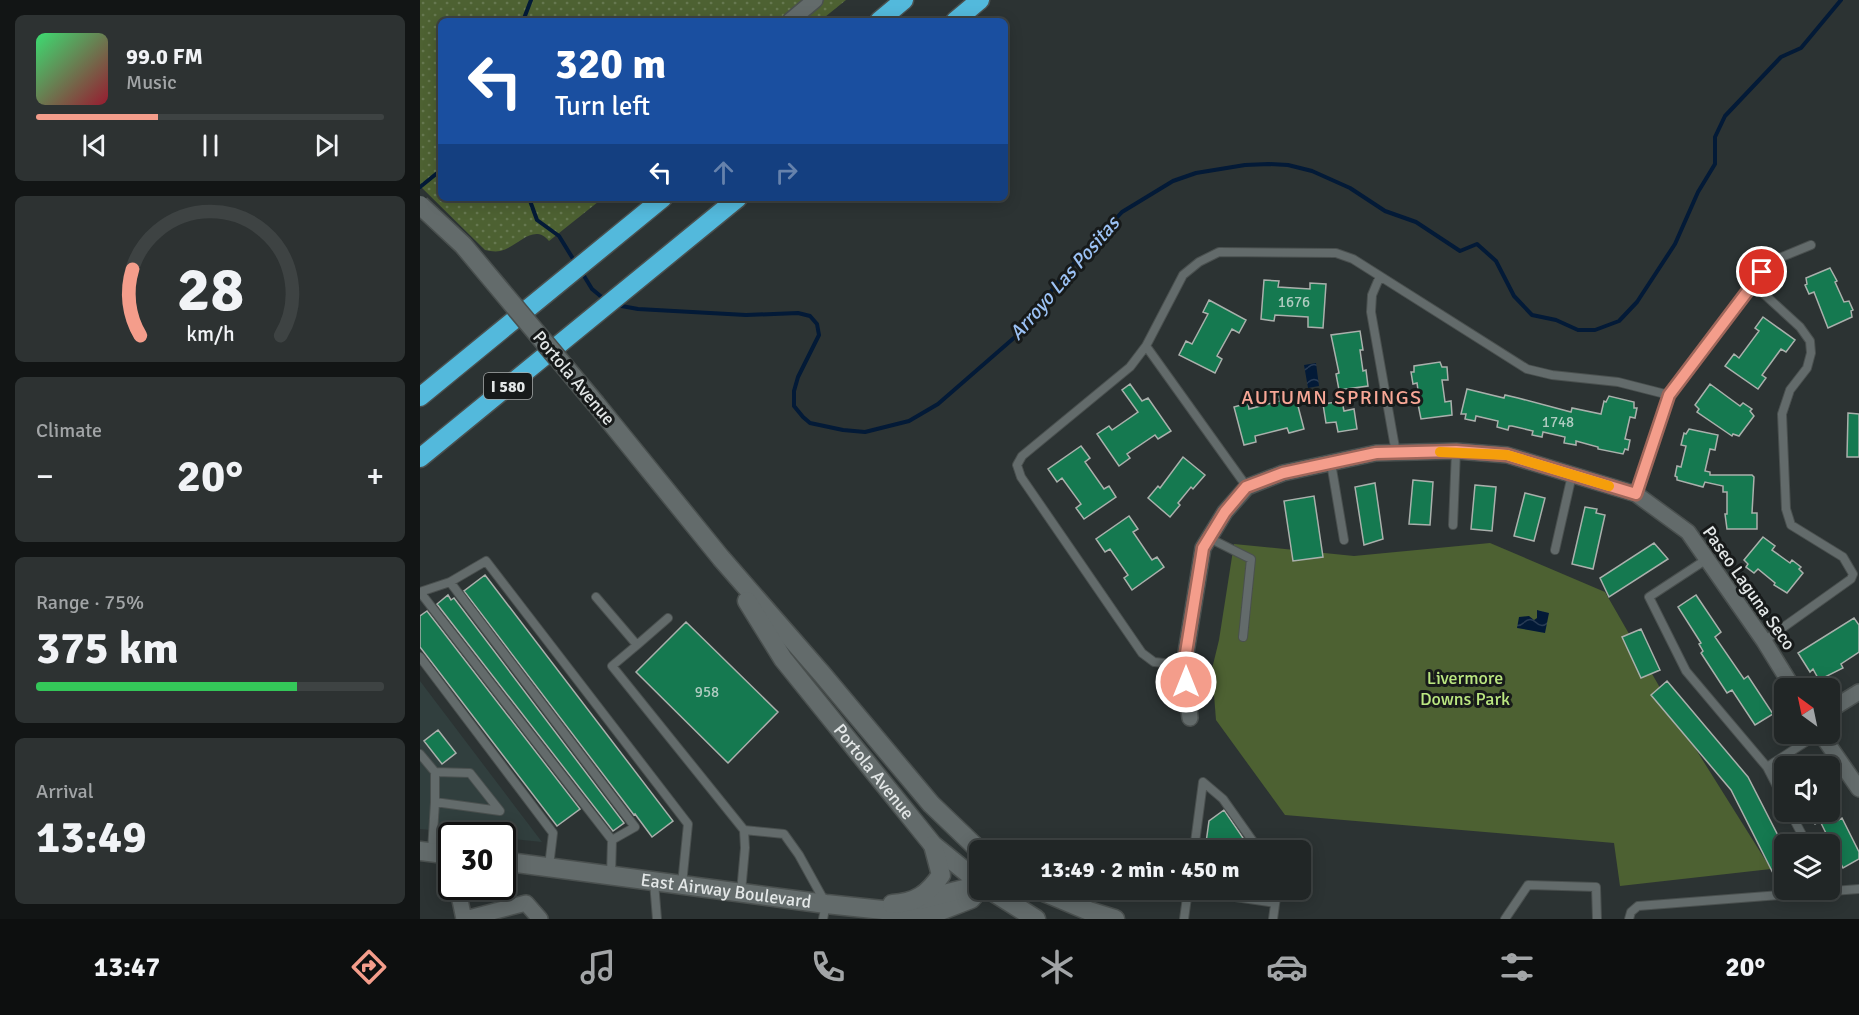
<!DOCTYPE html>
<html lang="en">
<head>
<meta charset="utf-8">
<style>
	:root { --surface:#212626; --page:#2d3232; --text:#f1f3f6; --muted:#a2a5a7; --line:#3e4343; --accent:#f49d8b }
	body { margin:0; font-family:Signika,sans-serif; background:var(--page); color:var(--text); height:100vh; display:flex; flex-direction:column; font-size:22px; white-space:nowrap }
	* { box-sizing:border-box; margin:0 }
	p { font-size:20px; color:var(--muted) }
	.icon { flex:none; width:33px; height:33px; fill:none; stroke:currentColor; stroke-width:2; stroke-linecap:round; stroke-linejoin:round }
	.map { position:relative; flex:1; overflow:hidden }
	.details { display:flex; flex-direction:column; gap:15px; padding:15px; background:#121515; width:420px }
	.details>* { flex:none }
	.top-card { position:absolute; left:18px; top:18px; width:570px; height:183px; border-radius:9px; box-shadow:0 3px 15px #0003,0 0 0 2px var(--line); background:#1a4fa0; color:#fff; overflow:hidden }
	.needle { width:39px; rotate:327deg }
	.controls { position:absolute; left:1354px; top:678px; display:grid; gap:12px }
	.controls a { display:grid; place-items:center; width:66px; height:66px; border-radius:9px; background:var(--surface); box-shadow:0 3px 15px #0003,0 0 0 2px var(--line); font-size:30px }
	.speed { position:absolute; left:18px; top:822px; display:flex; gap:12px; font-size:30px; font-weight:700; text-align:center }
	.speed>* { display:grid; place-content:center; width:78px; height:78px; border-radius:50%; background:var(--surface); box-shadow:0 3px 15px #0003,0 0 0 2px var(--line); line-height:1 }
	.speed .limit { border:3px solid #111; border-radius:9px; background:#fff; color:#111 }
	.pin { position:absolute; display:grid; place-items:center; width:51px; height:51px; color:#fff; margin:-26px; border:3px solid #fff; border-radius:50%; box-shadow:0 2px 6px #0007 }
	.me { position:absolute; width:66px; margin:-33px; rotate:0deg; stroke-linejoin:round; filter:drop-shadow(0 0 4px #0008) }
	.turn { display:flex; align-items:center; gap:21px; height:126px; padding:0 18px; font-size:27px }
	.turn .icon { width:78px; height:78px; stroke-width:2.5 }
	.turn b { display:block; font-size:42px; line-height:51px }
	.lanes { display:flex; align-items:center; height:57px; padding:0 18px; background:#0003; justify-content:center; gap:30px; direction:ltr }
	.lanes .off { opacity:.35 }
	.big { font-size:45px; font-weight:700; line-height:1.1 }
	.details .card { flex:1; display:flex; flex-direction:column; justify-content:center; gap:9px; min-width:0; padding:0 21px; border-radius:9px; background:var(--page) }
	.details .dial { align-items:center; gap:0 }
	.dial svg { height:156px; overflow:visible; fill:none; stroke:var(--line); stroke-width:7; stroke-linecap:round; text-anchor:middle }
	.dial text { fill:var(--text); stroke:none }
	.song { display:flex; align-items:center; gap:18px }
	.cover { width:72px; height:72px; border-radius:9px; background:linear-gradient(135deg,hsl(140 70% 55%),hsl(350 70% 35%)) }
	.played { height:6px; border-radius:3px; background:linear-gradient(90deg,var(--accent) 35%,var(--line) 35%) }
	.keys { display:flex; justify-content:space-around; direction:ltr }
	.heat { display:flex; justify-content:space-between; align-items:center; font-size:33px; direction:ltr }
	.charge { height:9px; border-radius:4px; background:linear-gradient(90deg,#34c759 75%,var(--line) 0) }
	.trip { position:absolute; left:549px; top:840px; width:342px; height:60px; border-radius:9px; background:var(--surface); box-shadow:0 3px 15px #0003,0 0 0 2px var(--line); font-weight:700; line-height:60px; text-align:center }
	.tab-bar { display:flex; height:96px; justify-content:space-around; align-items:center; background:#0d0f0f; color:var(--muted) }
	.tab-bar .icon { width:42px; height:42px }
	.tab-bar .current { color:var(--accent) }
	.tab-bar b { font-size:27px; color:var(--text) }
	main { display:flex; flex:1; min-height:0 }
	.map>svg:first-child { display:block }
	.built { fill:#313f3e }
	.grass { fill:url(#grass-dots) }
	.park { fill:#4d6132 }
	.water { fill:url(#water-waves) }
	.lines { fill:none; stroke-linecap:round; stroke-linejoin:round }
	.stream { stroke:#031a37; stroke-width:4 }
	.building { fill:#157950; stroke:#aab0ac; stroke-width:1.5 }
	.lane-casing { stroke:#4a504f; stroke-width:10 }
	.street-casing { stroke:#4a504f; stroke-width:18 }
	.secondary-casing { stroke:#4a504f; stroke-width:21 }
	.highway-casing { stroke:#4a504f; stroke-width:21 }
	.lane { stroke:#636b6b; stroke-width:8 }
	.street { stroke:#636b6b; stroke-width:15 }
	.secondary { stroke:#636b6b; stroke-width:18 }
	.highway { stroke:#53b9dc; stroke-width:18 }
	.secondary-bridge-casing { stroke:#4a504f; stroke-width:21; stroke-linecap:butt }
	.secondary-bridge { stroke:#636b6b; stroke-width:18 }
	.route-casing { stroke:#9f665a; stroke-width:15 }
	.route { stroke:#f49d8b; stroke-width:10 }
	.slow { stroke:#f59e0b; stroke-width:10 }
	.labels { text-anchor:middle; stroke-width:6; stroke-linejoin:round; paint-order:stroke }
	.number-label { font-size:15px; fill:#b0ccc1 }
	.shield { fill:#171a1a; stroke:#a6aaaa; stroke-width:1.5 }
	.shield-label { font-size:16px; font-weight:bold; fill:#e3e7e7 }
	.street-label { font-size:18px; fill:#e3e7e7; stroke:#171a1a }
	.park-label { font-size:18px; fill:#bbe781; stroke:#171a1a }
	.water-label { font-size:20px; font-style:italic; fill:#9cc2f5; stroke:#171a1a }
	.neighbourhood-label { font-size:20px; letter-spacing:1.5px; fill:#f8a796; stroke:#171a1a }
</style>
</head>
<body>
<main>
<section class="details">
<div class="card">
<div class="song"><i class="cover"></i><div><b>99.0 FM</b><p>Music</p></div></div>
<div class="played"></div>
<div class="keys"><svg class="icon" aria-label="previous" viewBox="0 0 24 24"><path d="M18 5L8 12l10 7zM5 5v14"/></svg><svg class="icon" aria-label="pause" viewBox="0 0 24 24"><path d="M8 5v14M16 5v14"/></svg><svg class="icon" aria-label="next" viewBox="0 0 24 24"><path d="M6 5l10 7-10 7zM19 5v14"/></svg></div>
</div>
<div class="card dial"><svg viewBox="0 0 100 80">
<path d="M14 69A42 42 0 1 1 86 69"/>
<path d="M14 69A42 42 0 0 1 10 35" stroke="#f49d8b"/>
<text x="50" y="56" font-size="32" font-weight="700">28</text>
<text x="50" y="72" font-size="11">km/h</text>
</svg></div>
<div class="card"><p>Climate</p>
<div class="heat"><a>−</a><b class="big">20°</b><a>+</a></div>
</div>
<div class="card"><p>Range · 75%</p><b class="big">375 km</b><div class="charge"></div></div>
<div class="card"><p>Arrival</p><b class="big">13:49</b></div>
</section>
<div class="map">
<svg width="1439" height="919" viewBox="0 0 1439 919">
	<defs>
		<pattern id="grass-dots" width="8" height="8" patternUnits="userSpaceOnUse" patternTransform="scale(1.5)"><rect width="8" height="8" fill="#4d6132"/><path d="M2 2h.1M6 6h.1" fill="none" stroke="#667850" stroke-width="1.8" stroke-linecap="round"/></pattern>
		<pattern id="water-waves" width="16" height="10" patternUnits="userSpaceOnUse" patternTransform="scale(1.5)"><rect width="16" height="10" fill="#031a37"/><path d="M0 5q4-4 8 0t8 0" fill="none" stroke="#283b54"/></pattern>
	</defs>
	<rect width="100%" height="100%" fill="#2c3333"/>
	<path class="built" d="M0 681 122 842 83 838 82 836 62 835 0 829Z"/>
	<path class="grass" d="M0 0H426L400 21H21V198H183L129 241C113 222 97 248 80 251 75 252 70 251 65 250L0 186Z"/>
	<path class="park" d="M1070 543 1185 592 1270 740 1351 869 1200 886 1194 843 865 815 796 720 792 669 799 640 814 544 934 556Z"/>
	<path class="water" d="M896 363 899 386 888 388 884 365Z
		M1117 610 1129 613 1125 633 1097 628 1099 617 1109 616 1114 620 1117 618Z"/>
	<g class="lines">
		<path class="stream" d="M103 21 111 0
			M0 187 21 170
			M109 198 117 220 139 236 155 262
			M161 271 172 289 184 299
			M196 305 218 309 326 315 378 313 390 316 397 324 399 335 378 377 374 391V406L383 417 390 423 423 430 445 432 489 421 518 404 603 330 643 275 702 212 753 181 776 173 825 165 849 164 868 165 892 171 930 188 965 211 996 222 1040 251 1057 244 1076 261 1094 296 1112 315 1136 320 1158 330H1175L1199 321 1217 302 1255 244 1278 192 1295 164V137L1305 116 1361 57 1381 48 1421 0"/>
	</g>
	<path class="building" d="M1410 268 1417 281 1415 282 1424 302 1429 301 1433 310 1431 311 1432 317 1408 328 1394 292 1389 294 1385 285 1387 284 1386 278Z
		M844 280 859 281 858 287 890 289V283L906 284 903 328 888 327V317L855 315 854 321 841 319Z
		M789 300 826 320 819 333 812 329 797 356 802 359 795 373 759 355 766 341 772 344 788 314 783 312Z
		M1343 317 1375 340 1366 352 1361 349 1342 375 1346 378 1338 389 1305 366 1314 354 1319 358 1339 331 1335 328Z
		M940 331 943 350H940L943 371 946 370 948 386 919 390 916 374 919 373 911 335Z
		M1020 362 1022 367H1027L1028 380H1022L1025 402 1031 401 1032 415 1001 419 998 404H1000L997 383 993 384 991 372H994V366Z
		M710 384 722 401 728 398 751 431 738 439 735 435 707 454 710 458 699 466 677 434 689 426 692 430 718 412 702 390Z
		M1290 384 1320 406 1323 403 1332 409 1330 411 1334 416 1319 436 1313 434 1312 436 1277 412 1279 409 1275 405Z
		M1047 389 1084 398 1085 395 1098 398 1151 412 1152 408 1181 414 1184 401 1186 402 1189 396 1214 402V408H1217L1215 418 1210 417 1205 439 1210 440 1208 450 1205 449 1203 454 1178 449V447L1156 441V445L1144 443 1145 437 1123 432 1122 437 1112 435 1113 431 1092 426H1089L1088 430 1077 427 1078 421 1056 416 1055 421 1045 419 1046 414H1041Z
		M874 391 884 429 869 433 867 428 835 436 836 442 824 445 814 407 828 403 829 409 860 401 858 395Z
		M922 401 924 411 934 409 937 429 918 432 916 422 906 423 903 404Z
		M1428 413 1439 414V457H1427Z
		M1269 429 1298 435 1295 450 1290 449 1285 471 1290 472V475H1332L1334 477 1332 513H1337V529H1307L1305 514H1307V492H1303V486L1285 482 1283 487 1257 480V477L1255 476 1257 466 1261 467 1266 446 1261 445 1264 433 1266 434Z
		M661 446 670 458 665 462 684 489 689 486 696 497 664 519 656 508 661 504 642 478 637 482 628 469Z
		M763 457 785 475 773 489 771 487 758 503 760 505 750 517 728 498 738 486 740 488Z
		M993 480 1013 482 1010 525 989 524Z
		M955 483 963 539 944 545 935 487Z
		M1055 485 1076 487 1072 531 1051 529Z
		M1105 493 1125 498 1114 541 1094 536Z
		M894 496 903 557 873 561 864 501Z
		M1165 507 1177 509 1176 513 1185 515 1173 569 1152 564Z
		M709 516 718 529 713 532 732 560 737 557 744 567 712 590 704 578 708 575 690 549 685 552 676 539Z
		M1343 537 1355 546 1352 550 1370 563 1372 560 1381 567 1379 569 1383 573 1367 593 1354 585 1355 583 1338 569 1334 573 1326 567 1328 564 1324 560Z
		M1234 543 1248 559 1189 597 1180 578Z
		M65 575 253 821 232 837 215 814 214 815 44 591Z
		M28 595 31 600 34 598 204 823 193 831 17 604Z
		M1276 595 1301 632 1295 637 1324 679 1328 676 1353 714 1335 725 1312 690 1307 693 1281 653 1283 651 1279 644 1281 643 1258 607Z
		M7 611 160 809 137 826 0 647V616Z
		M1434 618 1439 625V652L1421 664 1423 668 1399 680 1393 669 1390 672 1378 653Z
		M266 622 358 712 308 763 216 672Z
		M1221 629 1240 670 1221 678 1202 637Z
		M1247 681 1328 777 1365 849V877L1357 881 1311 790 1231 695Z
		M18 730 36 753 22 764 4 741Z
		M804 810 819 832 831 850H785L789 821Z
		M1388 812H1417L1413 814 1417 821 1422 818 1439 852V859L1423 868 1400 821 1395 824Z"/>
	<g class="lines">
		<g class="lane-casing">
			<path id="lane" d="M960 276 952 295 951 312 976 453
				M1333 284 1380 327 1390 341 1391 353 1387 368 1370 390 1362 414 1366 509 1371 525 1423 557 1433 574 1431 579 1344 641
				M726 346 710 367 602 456 597 465 601 477 722 653 734 662 764 665
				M911 463 924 540
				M827 487 726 346 763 275 779 262 799 252 916 253 933 259 1107 369 1132 375 1198 382 1249 395
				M1216 494 1249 395 1352 261 1391 245
				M1033 525 1036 451
				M789 538 831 559 823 637
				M1135 550 1152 475
				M1287 559 1229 597 1266 671 1347 767 1365 802
				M30 582 215 827 192 840
				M0 592 30 582 66 561 268 824 262 884
				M0 592 192 840 191 875
				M176 597 217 645 192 666 324 830
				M217 645 248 618
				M0 657 133 833 129 866
				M0 754 15 772
				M1347 767 1398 734
				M1370 812 1387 844
				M774 850 783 782 803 799 839 850
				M12 851 15 802 80 811 50 773 15 772V802
				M234 882 237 919
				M768 890 855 903
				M321 892 325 848 324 830 364 834 379 855 406 904 403 919
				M764 919 768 890
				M853 919 857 890
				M1085 919 1108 885 1176 887 1177 919
				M1209 919 1211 912 1218 906 1439 889"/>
		</g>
		<g class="street-casing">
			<path id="street" d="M370 21 395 0
				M1410 710 1439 692
				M770 718 764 665 783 548 805 512 827 487 863 473 956 453 1036 451 1087 455 1216 494 1268 532 1344 641 1373 688
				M1401 734 1439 789
				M37 886 44 919
				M45 919 106 903 120 919"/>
		</g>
		<g class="secondary-casing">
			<g id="secondary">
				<path d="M176 404 301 558 402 674 511 804 560 851"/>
				<path id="s1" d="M327 601 363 659 513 845 560 883"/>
				<path d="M0 851 32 855"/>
				<path id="s2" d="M82 861 406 904 510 915 551 899 560 888"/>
				<path d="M570 890 616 919"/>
				<path d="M619 890 669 911 695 919"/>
				<path d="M500 900 560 885"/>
				<path d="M472 904C496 903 508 894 521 875L513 845"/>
			</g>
		</g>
		<g class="highway-casing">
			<path id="highway" d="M459 21 484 0
				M535 21 560 0
				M0 397 243 198
				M0 458 318 198"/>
		</g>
		<use href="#lane" class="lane"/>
		<use href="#street" class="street"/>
		<use href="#secondary" class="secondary"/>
		<use href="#highway" class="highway"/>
		<g class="secondary-bridge-casing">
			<path id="secondary-bridge" d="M0 205 43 245 176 404"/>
		</g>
		<use href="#secondary-bridge" class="secondary-bridge"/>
	</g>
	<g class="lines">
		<g class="route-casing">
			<path id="route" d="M766 682 764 665 783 548 805 512 826 487 863 473 956 453 1036 451 1087 455 1216 494 1249 395 1342 272"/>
		</g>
		<use href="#route" class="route"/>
		<path class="slow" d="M1020 452 1087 455 1189 486"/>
	</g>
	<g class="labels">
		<g class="number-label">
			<text x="874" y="307">1676</text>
			<text x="1138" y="427">1748</text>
			<text x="287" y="697">958</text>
		</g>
		<rect class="shield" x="64" y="373" width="48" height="26" rx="4.5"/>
		<g class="shield-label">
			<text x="88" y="392">I 580</text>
		</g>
		<g class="street-label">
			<text transform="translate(154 378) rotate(50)" y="6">Portola Avenue</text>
			<text transform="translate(1329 588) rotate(55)" y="6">Paseo Laguna Seco</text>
			<text dy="6" stroke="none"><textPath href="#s1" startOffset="213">Portola Avenue</textPath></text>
			<text dy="6" stroke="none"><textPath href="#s2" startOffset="226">East Airway Boulevard</textPath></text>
		</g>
		<g class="park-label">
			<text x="1045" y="684">Livermore<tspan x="1045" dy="21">Downs Park</tspan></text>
		</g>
		<g class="water-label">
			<text transform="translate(644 278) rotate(-49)" y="7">Arroyo Las Positas</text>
		</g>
		<g class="neighbourhood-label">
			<text x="912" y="404">AUTUMN SPRINGS</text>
		</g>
	</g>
</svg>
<div class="controls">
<a><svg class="needle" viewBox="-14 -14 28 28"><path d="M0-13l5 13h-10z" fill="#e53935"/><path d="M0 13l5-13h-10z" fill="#a2a5a7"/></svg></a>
<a><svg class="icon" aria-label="sound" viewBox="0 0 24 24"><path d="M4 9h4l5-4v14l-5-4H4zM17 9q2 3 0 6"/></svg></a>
<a><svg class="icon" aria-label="layers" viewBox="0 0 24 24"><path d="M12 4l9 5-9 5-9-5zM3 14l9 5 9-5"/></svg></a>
</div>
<div class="speed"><div class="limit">30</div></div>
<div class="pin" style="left:1342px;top:272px;background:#d93025"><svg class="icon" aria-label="arrive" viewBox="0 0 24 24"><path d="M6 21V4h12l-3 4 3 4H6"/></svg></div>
<svg class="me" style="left:766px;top:682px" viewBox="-20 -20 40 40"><circle r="17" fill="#f49d8b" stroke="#fff" stroke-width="3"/><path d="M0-11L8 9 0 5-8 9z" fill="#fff"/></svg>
<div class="trip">13:49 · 2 min · 450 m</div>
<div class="top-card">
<div class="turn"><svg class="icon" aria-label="left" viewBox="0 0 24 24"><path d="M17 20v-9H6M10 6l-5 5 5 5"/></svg><div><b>320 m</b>Turn left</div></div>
<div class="lanes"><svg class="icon" aria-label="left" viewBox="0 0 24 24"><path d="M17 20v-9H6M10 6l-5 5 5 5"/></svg><svg class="icon off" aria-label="ahead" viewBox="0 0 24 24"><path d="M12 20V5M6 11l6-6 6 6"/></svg><svg class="icon off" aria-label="right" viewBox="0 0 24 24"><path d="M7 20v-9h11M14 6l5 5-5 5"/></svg></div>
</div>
</div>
</main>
<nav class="tab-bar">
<b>13:47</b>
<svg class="icon current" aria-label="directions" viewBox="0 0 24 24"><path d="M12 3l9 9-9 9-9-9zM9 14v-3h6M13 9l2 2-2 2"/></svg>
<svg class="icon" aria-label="music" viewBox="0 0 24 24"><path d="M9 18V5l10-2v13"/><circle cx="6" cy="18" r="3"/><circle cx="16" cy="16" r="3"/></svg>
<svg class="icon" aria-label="phone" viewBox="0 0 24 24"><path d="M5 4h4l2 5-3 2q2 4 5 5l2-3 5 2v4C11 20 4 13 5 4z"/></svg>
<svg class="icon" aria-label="climate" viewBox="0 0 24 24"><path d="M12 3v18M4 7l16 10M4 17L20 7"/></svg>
<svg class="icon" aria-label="car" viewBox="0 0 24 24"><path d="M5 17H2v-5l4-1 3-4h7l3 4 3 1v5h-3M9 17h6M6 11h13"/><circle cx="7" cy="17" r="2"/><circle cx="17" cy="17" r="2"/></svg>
<svg class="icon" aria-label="filters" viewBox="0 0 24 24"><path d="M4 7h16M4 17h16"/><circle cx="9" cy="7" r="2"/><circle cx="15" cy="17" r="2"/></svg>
<b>20°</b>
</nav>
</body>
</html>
